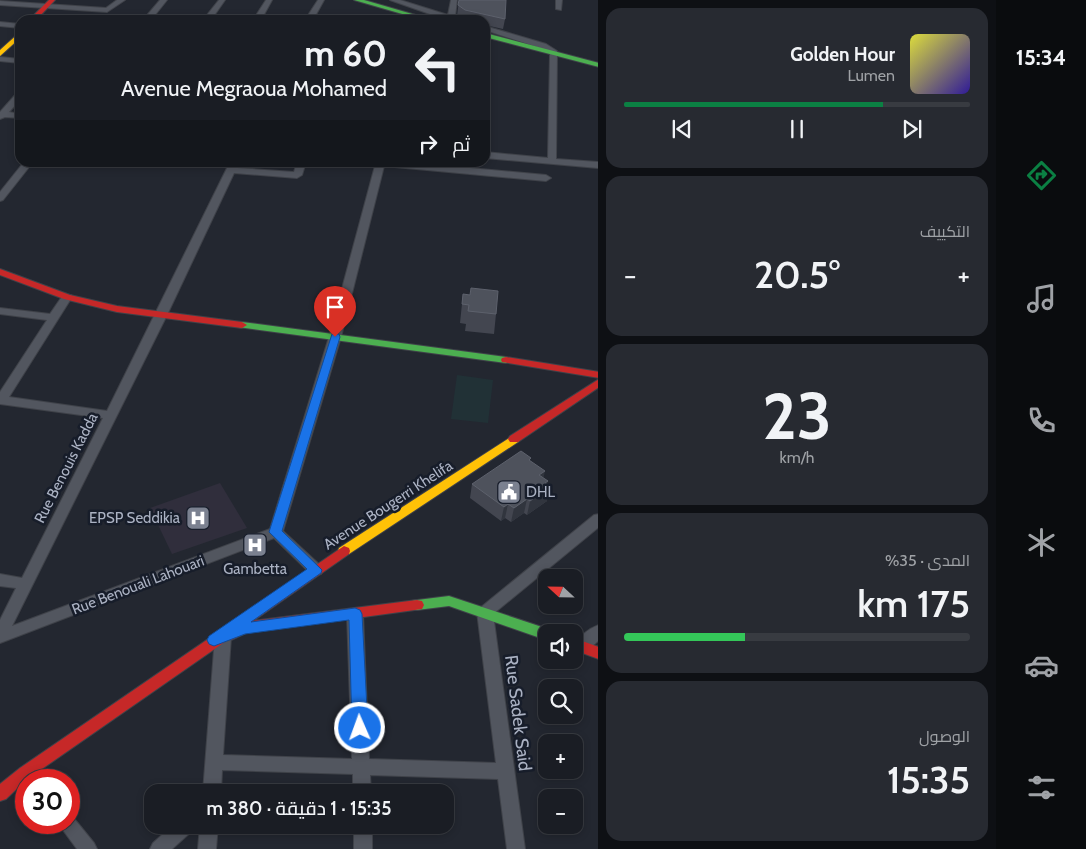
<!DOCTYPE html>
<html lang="ar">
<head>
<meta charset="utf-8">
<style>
	:root { --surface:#1a1d24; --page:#272a31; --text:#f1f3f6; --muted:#9fa2a6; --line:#383b41; --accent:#0b8043 }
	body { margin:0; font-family:Cabin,Cairo,sans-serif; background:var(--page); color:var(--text); direction:rtl; height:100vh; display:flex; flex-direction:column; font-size:19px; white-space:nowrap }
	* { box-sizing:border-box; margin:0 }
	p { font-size:16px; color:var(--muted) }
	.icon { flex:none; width:28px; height:28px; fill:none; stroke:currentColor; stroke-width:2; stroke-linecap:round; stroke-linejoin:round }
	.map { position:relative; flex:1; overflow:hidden; direction:ltr }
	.details { display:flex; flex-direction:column; gap:8px; padding:8px; background:#0e1014; width:398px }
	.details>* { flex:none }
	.banner { position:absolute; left:15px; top:15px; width:475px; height:152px; border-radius:15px; box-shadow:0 2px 8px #0003,0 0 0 1px var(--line); direction:rtl; background:#1a1d24; color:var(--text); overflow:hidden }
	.needle { width:32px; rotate:292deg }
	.tools { position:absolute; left:538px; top:569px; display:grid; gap:10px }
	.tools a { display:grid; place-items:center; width:45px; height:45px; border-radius:10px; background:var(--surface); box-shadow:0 2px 8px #0003,0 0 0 1px var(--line); font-size:25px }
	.speed { position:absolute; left:15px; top:769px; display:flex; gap:10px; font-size:25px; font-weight:700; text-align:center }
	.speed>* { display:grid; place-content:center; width:65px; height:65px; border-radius:50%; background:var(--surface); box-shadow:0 2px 8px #0003,0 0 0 1px var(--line); line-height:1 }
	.speed .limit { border:8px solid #d22; background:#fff; color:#111 }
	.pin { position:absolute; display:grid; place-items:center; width:42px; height:42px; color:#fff; margin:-51px -21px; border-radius:50% 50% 50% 0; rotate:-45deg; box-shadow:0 0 5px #0007 }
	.pin .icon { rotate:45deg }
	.me { position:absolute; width:55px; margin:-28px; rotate:358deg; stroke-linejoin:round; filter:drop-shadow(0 0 4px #0008) }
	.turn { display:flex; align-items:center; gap:18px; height:105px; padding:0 20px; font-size:22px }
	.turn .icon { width:65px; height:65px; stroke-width:2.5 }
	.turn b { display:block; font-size:35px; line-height:42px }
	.then { display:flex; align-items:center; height:48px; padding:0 20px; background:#0003; gap:10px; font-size:19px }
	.big { font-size:38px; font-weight:600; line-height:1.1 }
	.details .tile { flex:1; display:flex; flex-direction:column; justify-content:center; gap:8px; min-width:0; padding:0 18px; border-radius:15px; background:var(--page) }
	.details .dial { align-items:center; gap:0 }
	.dial b { font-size:65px; line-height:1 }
	.song { display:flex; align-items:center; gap:15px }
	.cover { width:60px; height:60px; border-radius:8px; background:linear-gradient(135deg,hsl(60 70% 55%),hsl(250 70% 35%)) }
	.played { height:5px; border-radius:2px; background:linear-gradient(90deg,var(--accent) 75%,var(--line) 75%) }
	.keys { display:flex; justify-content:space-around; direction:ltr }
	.heat { display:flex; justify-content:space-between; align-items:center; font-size:28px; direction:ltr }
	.charge { height:8px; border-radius:4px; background:linear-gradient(90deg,#34c759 35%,var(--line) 0) }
	.trip { position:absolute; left:144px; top:784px; width:310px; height:50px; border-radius:15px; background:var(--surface); box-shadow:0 2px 8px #0003,0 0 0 1px var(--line); font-weight:600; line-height:50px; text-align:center; direction:rtl }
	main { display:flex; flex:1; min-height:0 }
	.tab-bar { display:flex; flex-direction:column; width:90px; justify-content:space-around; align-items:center; background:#0a0c0e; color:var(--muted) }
	.tab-bar .icon { width:35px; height:35px }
	.tab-bar .current { color:var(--accent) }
	.tab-bar b { font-size:22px; color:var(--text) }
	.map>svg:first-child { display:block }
	.medical { fill:#302e3c }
	.green { fill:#213136 }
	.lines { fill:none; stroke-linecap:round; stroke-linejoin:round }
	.street-casing { stroke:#3f4249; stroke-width:2 }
	.fast-casing { stroke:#3f4249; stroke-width:2 }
	.slow-casing { stroke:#3f4249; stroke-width:2 }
	.jam-casing { stroke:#3f4249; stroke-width:2 }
	.street { fill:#52565f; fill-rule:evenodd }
	.fast { fill:#4caf50; fill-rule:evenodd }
	.slow { fill:#ffc107; fill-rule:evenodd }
	.jam { fill:#c62828; fill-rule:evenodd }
	.wall { fill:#434650 }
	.shaded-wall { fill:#31353e }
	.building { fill:#4e525c; stroke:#5d616c }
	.route { fill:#1a73e8; stroke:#114b97 }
	.labels { text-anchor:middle; stroke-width:5; stroke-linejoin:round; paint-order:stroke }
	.street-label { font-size:15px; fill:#abb2c3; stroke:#171d2a }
	.poi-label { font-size:15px; fill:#abb2c3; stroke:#171d2a; text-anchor:start }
	.near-street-label { font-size:18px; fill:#abb2c3; stroke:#171d2a }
</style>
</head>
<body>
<main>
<nav class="tab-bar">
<b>15:34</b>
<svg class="icon current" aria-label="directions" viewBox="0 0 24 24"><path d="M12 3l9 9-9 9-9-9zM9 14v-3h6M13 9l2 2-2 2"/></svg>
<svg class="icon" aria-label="music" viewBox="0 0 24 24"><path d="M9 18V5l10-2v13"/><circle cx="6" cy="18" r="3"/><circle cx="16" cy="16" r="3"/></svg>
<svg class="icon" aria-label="phone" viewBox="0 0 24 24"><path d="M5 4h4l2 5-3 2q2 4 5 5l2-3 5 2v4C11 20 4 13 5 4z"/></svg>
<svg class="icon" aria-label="climate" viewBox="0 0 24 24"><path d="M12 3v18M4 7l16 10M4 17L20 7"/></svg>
<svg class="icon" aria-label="car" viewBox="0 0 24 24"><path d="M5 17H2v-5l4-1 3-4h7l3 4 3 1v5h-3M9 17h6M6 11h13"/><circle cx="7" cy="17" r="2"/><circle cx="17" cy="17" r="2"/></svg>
<svg class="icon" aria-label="filters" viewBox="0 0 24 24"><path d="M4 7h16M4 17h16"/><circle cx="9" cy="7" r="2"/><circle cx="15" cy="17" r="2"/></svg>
</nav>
<section class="details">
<div class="tile">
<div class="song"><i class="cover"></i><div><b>Golden Hour</b><p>Lumen</p></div></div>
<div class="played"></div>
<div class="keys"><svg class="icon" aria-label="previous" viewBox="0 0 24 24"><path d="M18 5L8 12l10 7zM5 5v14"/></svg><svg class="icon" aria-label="pause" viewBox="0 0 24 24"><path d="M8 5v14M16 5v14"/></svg><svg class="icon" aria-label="next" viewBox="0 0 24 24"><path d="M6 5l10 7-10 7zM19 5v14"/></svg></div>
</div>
<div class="tile"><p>التكييف</p>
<div class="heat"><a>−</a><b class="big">20.5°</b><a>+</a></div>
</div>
<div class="tile dial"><b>23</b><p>km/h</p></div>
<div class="tile"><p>المدى · 35%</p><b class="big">175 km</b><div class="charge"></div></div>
<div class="tile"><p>الوصول</p><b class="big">15:35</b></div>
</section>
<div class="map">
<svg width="599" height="849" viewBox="0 0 599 849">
	<rect width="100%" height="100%" fill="#232730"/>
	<path class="medical" d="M220 483 247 528 172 554 150 508Z"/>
	<path class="green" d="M457 375 493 380 488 423 451 419Z"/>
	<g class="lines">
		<g class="street-casing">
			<path id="street" d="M117 0H125L107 12 0 5V1L106 8Z
				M160 0H167L151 20H143Z
				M219 0H225L211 20H203Z
				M266 0H272L261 20H253Z
				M318 0H324L313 20H305Z
				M390 0H400L448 15 451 0H457L455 17 462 20H447Z
				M556 0H562L561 10 556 9Z
				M0 22 20 24V28L0 26Z
				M485 26 546 44 557 51 556 159 599 162V168L485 158V152L548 158 550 54 540 48 485 30Z
				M0 57 20 59V63L0 61Z
				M17 93H20V100L9 112 20 114V118L5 117 0 119V112Z
				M24 162H33L3 200 0 201V192Z
				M230 162H239L237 168 294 172 297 162H306L302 175 297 178 234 173 167 315 12 626 270 529 329 337 376 162H405L546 175 551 178 546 181 384 166 341 337 283 531 321 566 323 570 321 574 316 575 311 574 274 538 0 643V620L16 588 0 586V574L22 578 103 418 0 404V392L47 320 0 314V308L50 314 63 295H71L72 297 9 397 107 411Z
				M599 514V527L493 614 525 849H507L498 779 370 775 371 792H353V774L222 770 221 792H203L215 637 218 633 223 631 228 633 231 637 223 755 352 759 347 614 350 610 355 608 360 610 363 614 369 759 496 763 477 612 480 608 594 515Z
				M599 625V640C591 647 586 654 576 650L574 647C576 638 590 628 599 625Z
				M69 815 72 816 94 843 97 849H77L57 822H69Z
				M173 825H195L192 831 172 849H150L153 843Z
				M200 825H218L216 849H198Z
				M354 825H372V849H354Z"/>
		</g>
		<g class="fast-casing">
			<path id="fast" d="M354 0H364L433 20H423Z
				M485 33 599 63V67L485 37Z
				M242 322 506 357 511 360 506 363 238 327 237 325 238 323Z
				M449 596 551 630 552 632H546V640L449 606 417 610 412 609 410 605 412 601 417 600Z"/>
		</g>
		<g class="slow-casing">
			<path id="slow" d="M20 32V38L0 56V50Z
				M514 435 518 436 520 439 518 442 349 554H339L338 551 339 548Z"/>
		</g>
		<g class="jam-casing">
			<path id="jam" d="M49 0H55L36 20H29Z
				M0 269 70 295 117 306 242 322 247 325 242 328 117 312 64 299 0 275Z
				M506 357 599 372V378L502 362 501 360 502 358Z
				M599 379V387L518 442H510L508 439 510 436Z
				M344 546 349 548 350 551 349 554 253 621 417 600 422 601 424 605 422 609 246 633 231 640 229 639 26 780 6 799 0 801V784L20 768Z
				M574 638 599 647V659L574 650Z"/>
		</g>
		<use href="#street" class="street"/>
		<use href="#fast" class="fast"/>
		<use href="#slow" class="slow"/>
		<use href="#jam" class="jam"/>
	</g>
	<path class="wall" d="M459 0 505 19 503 29 485 25V20H464L457 16Z
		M463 294 496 314 494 334 465 331 466 324 460 323Z
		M530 461 543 478 547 485V501L527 515 524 513 511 522 505 518 501 521 470 498 472 484Z"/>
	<path class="shaded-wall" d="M545 471 542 485 539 475Z
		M548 481 546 490 550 487 547 501 527 515 530 501 545 483Z
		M527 499 524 513 511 522 514 508Z
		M508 504 505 518 501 521 504 507Z"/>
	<path class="building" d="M459 0H506L505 19 465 10 458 5Z
		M471 288 498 291 496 314 468 311 469 305 462 304 463 294 470 295Z
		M521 451 531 458 529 460 545 471 539 475 548 481 545 483 550 487 530 501 527 499 514 508 508 504 504 507 472 484Z"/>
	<path class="route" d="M332 334H339L340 337 282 531 322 570 321 573 251 622 355 608 360 610 362 614 368 728 365 733 360 735 355 733 352 728 349 620 245 634 214 646 209 644 207 640 209 636 307 569 269 532Z"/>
	<defs>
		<g id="civic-square" transform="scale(1.25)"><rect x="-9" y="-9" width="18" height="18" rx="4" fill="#7b8190" stroke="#171d2a"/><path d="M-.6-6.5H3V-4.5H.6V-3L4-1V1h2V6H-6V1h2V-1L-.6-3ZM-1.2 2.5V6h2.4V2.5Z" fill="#fff"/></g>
		<g id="hospital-square" transform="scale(1.25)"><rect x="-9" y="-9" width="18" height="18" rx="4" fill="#7b8190" stroke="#171d2a"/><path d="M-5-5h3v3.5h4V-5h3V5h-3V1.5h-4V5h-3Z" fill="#fff"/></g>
	</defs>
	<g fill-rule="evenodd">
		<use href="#civic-square" x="509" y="492"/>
		<use href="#hospital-square" x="198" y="518"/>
		<use href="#hospital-square" x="255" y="545"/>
	</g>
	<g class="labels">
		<g class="street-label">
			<text transform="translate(66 468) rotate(-63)" y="5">Rue Benouis Kadda</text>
			<text transform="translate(388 505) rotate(-33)" y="5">Avenue Bougerri Khelifa</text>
			<text transform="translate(138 585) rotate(-21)" y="5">Rue Benouali Lahouari</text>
		</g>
		<g class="poi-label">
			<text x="526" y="497">DHL</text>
			<text x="180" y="523" text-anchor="end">EPSP Seddikia</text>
			<text x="255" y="574" text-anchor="middle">Gambetta</text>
		</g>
		<g class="near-street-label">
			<text transform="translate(518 713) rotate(83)" y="6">Rue Sadek Said</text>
		</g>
	</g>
</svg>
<div class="tools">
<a><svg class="needle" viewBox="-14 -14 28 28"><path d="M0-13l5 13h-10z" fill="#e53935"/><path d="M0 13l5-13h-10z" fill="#9fa2a6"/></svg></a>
<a><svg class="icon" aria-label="sound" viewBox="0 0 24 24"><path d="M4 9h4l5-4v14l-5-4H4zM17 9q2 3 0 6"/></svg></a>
<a><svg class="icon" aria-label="search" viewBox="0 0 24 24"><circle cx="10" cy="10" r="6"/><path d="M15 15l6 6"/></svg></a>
<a>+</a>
<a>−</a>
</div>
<div class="speed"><div class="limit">30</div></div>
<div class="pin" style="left:335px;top:337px;background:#d93025"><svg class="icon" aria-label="arrive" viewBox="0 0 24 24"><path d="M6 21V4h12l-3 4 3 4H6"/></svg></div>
<svg class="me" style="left:360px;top:728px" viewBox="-20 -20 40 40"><circle r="17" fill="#1a73e8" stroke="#fff" stroke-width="3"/><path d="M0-11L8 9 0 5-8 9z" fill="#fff"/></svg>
<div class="trip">15:35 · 1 دقيقة · 380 m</div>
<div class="banner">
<div class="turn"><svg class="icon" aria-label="left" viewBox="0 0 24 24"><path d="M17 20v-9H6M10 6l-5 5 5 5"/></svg><div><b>60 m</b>Avenue Megraoua Mohamed</div></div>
<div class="then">ثم<svg class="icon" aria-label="right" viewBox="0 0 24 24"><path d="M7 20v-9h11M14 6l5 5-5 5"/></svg></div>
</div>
</div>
</main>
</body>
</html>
